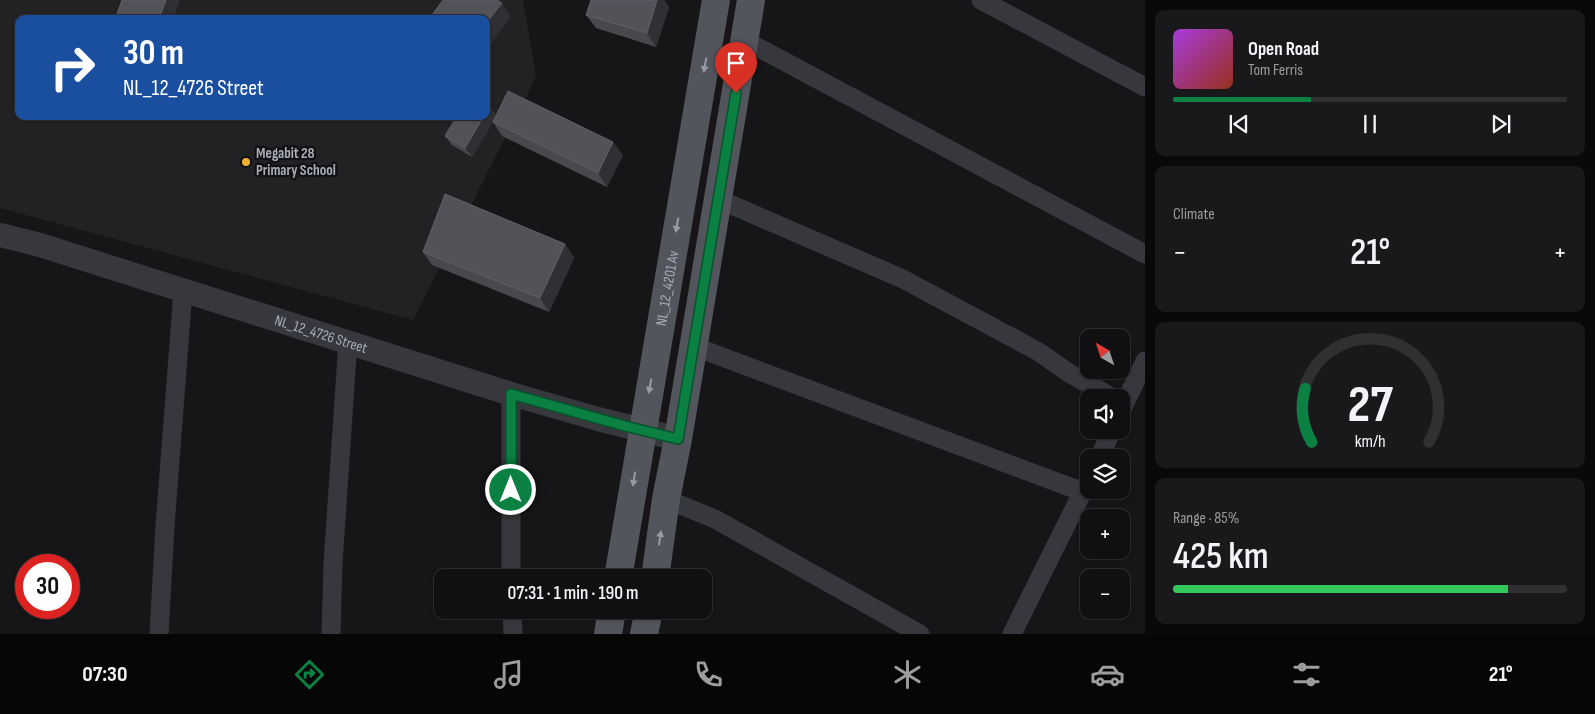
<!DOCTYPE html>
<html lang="en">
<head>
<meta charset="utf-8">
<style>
	:root { --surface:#101012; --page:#19191b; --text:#f1f3f6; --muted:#9c9d9f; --line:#303032; --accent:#0b8043 }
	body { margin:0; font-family:"Sofia Sans Condensed",sans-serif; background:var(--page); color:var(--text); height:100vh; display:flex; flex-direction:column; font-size:19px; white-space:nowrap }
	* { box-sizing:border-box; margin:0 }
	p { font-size:16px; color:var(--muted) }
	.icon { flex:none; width:28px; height:28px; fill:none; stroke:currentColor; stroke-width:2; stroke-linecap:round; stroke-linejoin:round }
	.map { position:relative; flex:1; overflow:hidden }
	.sheet { display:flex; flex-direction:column; gap:10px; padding:10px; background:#09090a; width:450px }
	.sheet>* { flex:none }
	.hud { position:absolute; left:15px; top:15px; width:475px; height:105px; border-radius:10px; box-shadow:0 1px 4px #0004,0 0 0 1px var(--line); background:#1a4fa0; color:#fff; overflow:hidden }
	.needle { width:32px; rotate:321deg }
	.fabs { position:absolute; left:1080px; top:329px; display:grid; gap:10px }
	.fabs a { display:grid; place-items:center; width:50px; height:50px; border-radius:10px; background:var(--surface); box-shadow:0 1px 4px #0004,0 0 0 1px var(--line); font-size:25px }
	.speed { position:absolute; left:15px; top:554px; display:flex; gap:10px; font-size:25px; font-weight:700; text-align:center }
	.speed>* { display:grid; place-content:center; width:65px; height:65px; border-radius:50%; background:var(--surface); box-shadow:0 1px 4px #0004,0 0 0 1px var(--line); line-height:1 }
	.speed .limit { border:8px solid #d22; background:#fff; color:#111 }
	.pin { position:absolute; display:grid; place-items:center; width:42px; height:42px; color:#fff; margin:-51px -21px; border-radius:50% 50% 50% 0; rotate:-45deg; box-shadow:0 0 5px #0007 }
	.pin .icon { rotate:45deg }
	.me { position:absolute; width:55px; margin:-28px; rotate:0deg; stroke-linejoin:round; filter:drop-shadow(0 0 4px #0008) }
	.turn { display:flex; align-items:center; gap:18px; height:105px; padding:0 25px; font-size:22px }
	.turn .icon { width:65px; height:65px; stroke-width:2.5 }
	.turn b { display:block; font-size:35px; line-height:42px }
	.big { font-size:38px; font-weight:600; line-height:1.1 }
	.sheet .card { flex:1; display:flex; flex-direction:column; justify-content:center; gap:8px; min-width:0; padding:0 18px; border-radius:10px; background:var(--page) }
	.sheet .dial { align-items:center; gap:0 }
	.dial svg { height:130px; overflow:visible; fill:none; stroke:var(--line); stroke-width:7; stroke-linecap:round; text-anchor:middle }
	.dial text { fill:var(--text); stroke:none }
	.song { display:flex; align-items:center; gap:15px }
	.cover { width:60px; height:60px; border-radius:8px; background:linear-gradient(135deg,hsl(280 70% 55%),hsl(10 70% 35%)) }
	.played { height:5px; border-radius:2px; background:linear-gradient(90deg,var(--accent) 35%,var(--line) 35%) }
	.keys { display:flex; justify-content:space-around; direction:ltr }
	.heat { display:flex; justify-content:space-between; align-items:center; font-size:28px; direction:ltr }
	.charge { height:8px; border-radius:4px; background:linear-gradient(90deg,#34c759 85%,var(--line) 0) }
	.trip { position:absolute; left:434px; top:569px; width:278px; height:50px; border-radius:10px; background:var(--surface); box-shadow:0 1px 4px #0004,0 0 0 1px var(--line); font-weight:600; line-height:50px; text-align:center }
	.dock { display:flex; height:80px; justify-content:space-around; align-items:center; background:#060607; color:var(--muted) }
	.dock .icon { width:35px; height:35px }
	.dock .active { color:var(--accent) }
	.dock b { font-size:22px; color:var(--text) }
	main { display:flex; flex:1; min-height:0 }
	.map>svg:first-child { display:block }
	.built { fill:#222225; fill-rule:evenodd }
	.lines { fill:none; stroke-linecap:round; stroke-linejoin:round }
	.minor { stroke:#37383d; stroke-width:19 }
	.tertiary { stroke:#37383d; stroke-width:24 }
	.primary { stroke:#53555c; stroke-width:28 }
	.wall { fill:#47494d }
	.shaded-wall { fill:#2f3033 }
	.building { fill:#525359; stroke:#5f6168 }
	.oneway { fill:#979ba6 }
	.route-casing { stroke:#07532c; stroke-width:12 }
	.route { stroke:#0b8043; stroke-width:9 }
	.poi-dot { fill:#f2b134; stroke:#111113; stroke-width:2 }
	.labels { text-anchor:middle; stroke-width:4.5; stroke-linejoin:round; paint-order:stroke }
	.poi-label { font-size:15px; font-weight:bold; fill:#a8adb8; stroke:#111113; text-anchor:start }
	.street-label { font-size:15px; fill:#a8adb8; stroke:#111113 }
</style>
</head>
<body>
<main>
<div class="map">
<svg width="1145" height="634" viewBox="0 0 1145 634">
	<rect width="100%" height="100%" fill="#161618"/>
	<path class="built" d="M0 0H523L536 77 413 320 0 208ZM19 19H486V116H19Z"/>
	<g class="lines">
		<path class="minor" d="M981 0 1145 87
			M744 40 1145 254
			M718 199 903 279 1039 352 1069 373 1113 398
			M693 346 1083 492
			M511 394V578
			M1121 411 1145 361
			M1099 458 1112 430
			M666 499 715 519 920 634
			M512 610 513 634
			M159 634 165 526 183 291
			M331 634 333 563 348 341
			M1012 634 1089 479"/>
		<path class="tertiary" id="s1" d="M0 235 40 245 511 394 598 419 678 439"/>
		<g class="primary">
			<path id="s2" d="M618 578 716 0"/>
			<path d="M655 578 666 499 678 439 751 0"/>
			<path d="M608 634 612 610"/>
			<path d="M644 634 649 610"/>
		</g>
	</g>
	<path class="wall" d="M591 0H664L669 7 656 47 596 28 586 15Z
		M496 115 623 155 607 187 502 136 493 122 472 157 452 145 445 136Z
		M565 244 574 258 549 312 432 265 423 252Z"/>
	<path class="shaded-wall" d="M166 0H180L173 19H159Z
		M657 0H664L669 7 656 47 647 33Z
		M502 3 511 17 486 50V23Z
		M490 106 497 116 472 157 465 148 484 116H486V113Z
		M613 142 623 155 607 187 598 173Z
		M565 244 574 258 549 312 540 298Z"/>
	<path class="building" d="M122 0H166L159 19H120L116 17Z
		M443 0H497L502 3 486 23V19H429Z
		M591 0H657L647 33 586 15Z
		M508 91 613 142 598 173 493 122Z
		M486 104 490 106 486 113Z
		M457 116H484L465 148 445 136Z
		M445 194 565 244 540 298 423 252Z"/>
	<defs><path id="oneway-solid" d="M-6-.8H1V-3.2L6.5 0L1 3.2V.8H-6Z" transform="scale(1.25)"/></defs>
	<g class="oneway">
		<use href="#oneway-solid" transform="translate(705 65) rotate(100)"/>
		<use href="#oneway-solid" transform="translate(677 225) rotate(100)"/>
		<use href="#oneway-solid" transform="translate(650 386) rotate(100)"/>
		<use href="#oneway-solid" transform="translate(634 479) rotate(99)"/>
		<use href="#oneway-solid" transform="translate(660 538) rotate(-82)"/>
	</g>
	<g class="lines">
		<g class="route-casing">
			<path id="route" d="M511 490V394L625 426 678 439 736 93"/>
		</g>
		<use href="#route" class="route"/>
	</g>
	<circle class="poi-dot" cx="246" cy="162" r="5"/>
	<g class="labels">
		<g class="poi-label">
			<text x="256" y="158">Megabit 28<tspan x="256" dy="17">Primary School</tspan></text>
		</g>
		<g class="street-label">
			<text dy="5" stroke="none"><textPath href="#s2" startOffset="294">NL_12_4201 Av</textPath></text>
			<text dy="5" stroke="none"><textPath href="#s1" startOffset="336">NL_12_4726 Street</textPath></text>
		</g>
	</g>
</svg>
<div class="fabs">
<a><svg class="needle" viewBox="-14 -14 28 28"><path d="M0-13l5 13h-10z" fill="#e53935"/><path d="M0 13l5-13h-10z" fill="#9c9d9f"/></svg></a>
<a><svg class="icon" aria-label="sound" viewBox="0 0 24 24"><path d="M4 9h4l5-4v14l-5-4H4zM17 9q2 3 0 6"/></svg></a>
<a><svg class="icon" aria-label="layers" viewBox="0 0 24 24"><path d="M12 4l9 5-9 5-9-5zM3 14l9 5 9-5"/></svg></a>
<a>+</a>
<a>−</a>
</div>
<div class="speed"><div class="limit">30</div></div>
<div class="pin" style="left:736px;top:93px;background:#d93025"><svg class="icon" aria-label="arrive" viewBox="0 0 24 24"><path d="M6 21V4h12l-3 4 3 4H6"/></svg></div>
<svg class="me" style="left:511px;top:490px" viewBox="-20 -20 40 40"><circle r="17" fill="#0b8043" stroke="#fff" stroke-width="3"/><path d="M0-11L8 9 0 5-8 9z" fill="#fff"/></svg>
<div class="trip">07:31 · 1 min · 190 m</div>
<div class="hud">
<div class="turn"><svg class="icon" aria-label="right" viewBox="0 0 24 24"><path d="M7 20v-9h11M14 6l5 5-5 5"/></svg><div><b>30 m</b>NL_12_4726 Street</div></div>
</div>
</div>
<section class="sheet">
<div class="card">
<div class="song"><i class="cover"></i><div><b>Open Road</b><p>Tom Ferris</p></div></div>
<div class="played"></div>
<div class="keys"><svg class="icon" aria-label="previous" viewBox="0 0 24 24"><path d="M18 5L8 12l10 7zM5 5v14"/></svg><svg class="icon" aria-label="pause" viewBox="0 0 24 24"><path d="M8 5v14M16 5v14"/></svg><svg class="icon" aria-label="next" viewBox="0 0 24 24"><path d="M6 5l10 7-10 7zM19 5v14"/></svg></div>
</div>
<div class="card"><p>Climate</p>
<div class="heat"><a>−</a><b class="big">21°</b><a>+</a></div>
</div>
<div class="card dial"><svg viewBox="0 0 100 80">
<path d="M14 69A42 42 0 1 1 86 69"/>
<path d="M14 69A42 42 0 0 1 10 36" stroke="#0b8043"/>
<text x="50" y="56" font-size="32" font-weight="700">27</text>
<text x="50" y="72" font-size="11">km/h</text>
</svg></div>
<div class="card"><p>Range · 85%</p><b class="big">425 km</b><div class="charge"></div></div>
</section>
</main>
<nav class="dock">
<b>07:30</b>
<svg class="icon active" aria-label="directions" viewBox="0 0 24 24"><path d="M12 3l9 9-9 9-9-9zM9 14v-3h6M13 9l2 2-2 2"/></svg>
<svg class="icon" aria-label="music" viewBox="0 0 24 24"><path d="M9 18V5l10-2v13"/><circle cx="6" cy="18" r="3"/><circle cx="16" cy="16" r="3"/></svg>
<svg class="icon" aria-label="phone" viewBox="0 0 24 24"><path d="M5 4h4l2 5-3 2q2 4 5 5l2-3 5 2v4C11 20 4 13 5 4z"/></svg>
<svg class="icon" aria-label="climate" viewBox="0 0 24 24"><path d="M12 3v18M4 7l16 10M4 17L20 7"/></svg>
<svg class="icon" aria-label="car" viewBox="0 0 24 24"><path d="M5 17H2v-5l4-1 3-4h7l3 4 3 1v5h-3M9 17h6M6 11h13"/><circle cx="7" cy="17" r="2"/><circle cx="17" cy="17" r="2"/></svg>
<svg class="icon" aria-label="filters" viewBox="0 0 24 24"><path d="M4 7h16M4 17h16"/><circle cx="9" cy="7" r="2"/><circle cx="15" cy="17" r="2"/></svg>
<b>21°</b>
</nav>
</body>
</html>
